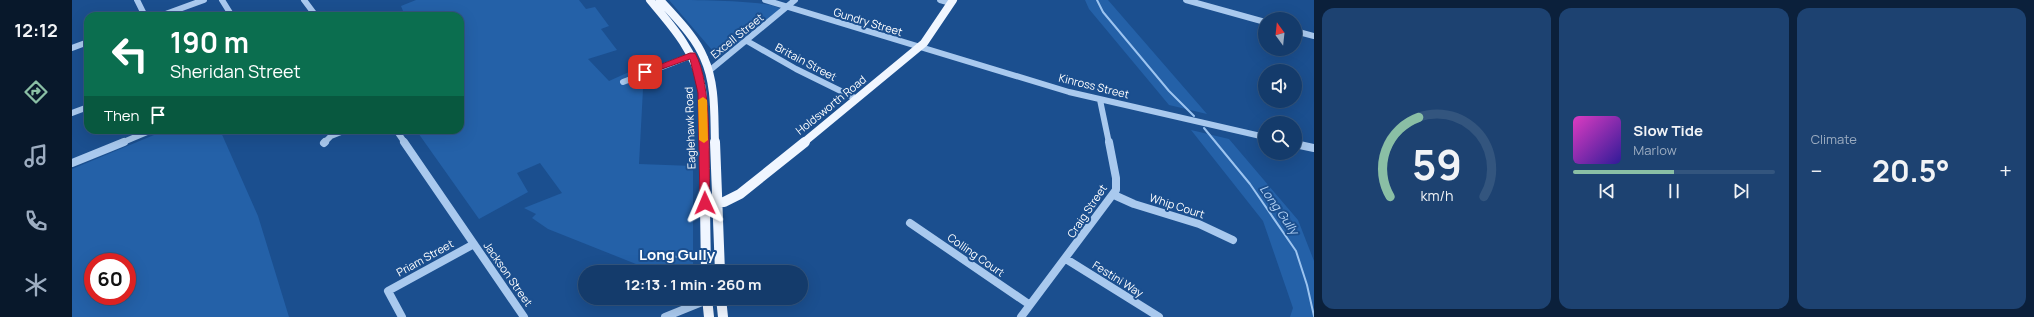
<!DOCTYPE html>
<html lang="en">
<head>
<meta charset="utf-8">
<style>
	:root { --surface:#143b6b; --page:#1d4271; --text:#f1f3f6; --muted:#9dadc1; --line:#33557e; --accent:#8abfa5 }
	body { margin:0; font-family:Manrope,sans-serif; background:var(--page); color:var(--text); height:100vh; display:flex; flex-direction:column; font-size:15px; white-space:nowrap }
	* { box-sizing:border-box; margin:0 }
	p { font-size:13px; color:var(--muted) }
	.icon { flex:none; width:22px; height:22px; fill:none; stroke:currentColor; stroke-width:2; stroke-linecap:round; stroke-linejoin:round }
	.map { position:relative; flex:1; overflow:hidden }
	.side { display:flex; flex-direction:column; gap:8px; padding:8px; background:#0b203b; width:720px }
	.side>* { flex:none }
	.banner { position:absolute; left:12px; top:12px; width:380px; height:122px; border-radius:12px; box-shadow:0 4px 16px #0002,0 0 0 1px var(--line); background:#0b6e4f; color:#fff; overflow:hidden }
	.needle { width:26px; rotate:345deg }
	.fabs { position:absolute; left:1186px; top:12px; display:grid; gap:8px }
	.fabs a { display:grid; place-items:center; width:44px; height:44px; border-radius:50%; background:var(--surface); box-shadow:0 4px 16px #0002,0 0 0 1px var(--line); font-size:20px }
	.speed { position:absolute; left:12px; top:253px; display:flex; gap:8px; font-size:20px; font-weight:700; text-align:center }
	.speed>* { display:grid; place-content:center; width:52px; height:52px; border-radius:50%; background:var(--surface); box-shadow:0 4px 16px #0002,0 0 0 1px var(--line); line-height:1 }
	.speed .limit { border:6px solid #d22; background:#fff; color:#111 }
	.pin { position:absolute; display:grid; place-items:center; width:34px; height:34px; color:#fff; margin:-17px; border-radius:8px; box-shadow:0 2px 6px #0006 }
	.me { position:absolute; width:44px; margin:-22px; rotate:359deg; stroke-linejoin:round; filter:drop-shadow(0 0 3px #0008) }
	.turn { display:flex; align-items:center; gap:14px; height:84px; padding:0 20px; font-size:18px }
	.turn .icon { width:52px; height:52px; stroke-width:2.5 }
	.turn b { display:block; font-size:28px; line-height:34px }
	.then { display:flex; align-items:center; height:38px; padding:0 20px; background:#0003; gap:8px; font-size:15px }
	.big { font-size:30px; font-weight:700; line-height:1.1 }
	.side .tile { flex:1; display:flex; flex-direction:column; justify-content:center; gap:6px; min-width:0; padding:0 14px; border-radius:12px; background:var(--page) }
	.side .dial { align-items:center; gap:0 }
	.dial svg { height:104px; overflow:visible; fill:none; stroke:var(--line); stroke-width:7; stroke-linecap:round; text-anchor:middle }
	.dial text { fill:var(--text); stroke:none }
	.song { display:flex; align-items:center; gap:12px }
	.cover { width:48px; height:48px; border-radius:6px; background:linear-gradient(135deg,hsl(310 70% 55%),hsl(250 70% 35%)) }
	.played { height:4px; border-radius:2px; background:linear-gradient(90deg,var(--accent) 50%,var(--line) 50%) }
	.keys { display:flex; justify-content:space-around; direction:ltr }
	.heat { display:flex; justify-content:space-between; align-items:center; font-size:22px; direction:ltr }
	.side .tiles { flex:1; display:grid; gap:8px; grid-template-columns:repeat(3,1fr) }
	.trip { position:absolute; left:506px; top:265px; width:230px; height:40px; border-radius:20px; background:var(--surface); box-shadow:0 4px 16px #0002,0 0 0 1px var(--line); font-weight:700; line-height:40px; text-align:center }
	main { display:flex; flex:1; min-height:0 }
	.tab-bar { display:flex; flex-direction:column; width:72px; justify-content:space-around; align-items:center; background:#08182b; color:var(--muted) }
	.tab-bar .icon { width:28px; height:28px }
	.tab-bar .active { color:var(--accent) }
	.tab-bar b { font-size:18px; color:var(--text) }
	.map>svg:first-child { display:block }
	.green { fill:#2461a8; fill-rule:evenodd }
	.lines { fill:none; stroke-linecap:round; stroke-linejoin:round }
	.stream { stroke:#9cc4f0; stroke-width:2 }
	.minor-far1 { stroke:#a9c9ee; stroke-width:6 }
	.minor { stroke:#a9c9ee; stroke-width:8 }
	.major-far1 { stroke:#f0f6ff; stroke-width:8 }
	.major { stroke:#f0f6ff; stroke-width:10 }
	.route { fill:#e11d48; stroke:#92132f }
	.slow { fill:#f59e0b }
	.labels { text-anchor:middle; stroke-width:4; stroke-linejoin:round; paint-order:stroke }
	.street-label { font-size:11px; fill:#fff; stroke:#1b4f8f }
	.water-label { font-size:12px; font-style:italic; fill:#b5d3f5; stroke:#1b4f8f }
	.district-label { font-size:15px; font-weight:bold; fill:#fff; stroke:#1b4f8f }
</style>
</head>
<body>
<main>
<nav class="tab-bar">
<b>12:12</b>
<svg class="icon active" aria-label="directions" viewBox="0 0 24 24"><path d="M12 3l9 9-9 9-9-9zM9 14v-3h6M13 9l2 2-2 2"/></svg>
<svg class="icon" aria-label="music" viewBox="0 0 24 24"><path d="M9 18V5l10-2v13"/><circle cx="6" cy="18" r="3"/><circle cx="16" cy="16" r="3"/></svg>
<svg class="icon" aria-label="phone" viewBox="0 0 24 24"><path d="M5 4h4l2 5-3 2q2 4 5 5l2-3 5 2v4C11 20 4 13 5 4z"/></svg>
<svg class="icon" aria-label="climate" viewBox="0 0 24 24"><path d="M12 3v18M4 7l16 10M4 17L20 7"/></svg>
</nav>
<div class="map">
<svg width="1242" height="317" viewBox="0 0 1242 317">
	<rect width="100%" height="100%" fill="#1b4f8f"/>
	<path class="green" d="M344 0H507L514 9 523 7 537 26 529 29 545 50 516 59 537 81 557 72 571 89 567 164 621 166V265L606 264 569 266 476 229 460 218 464 214 452 208 490 193 468 163 445 173 456 192 407 219 344 130H388V16H333L329 6Z
		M597 0C615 0 701 0 708 9L659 50 646 57Z
		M1013 0H1036L1135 114 1097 105 1017 9Z
		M94 130H148L186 216 217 317H0V169ZM21 262H55V296H21Z
		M1119 130 1157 139 1226 220 1242 261V317H1218L1221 308 1191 221Z"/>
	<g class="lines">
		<path class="stream" d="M1025 0 1031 12 1097 91 1122 116
			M1132 128 1178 184 1224 251 1235 285 1242 316
			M584 256 614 257"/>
		<path class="minor-far1" d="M65 0 73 16
			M150 0 160 16
			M232 0 244 16
			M693 0 997 92 1193 137
			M868 0 879 3
			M1114 0 1193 22
			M88 16 132 0
			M1223 31 1242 36
			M675 41 724 69 785 99
			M0 48 16 42
			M637 71 723 0
			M551 82 621 55
			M1028 100 1037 143
			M0 113 16 107
			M324 130 333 143
			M49 143 80 130
			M252 143 259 136 274 130"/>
		<path class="minor" d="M332 142 452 317
			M252 143 253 142
			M1223 144 1242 148
			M0 163 52 142
			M1042 195 1062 204 1127 224 1161 240
			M838 223 958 305
			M994 259 1087 317
			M330 317 316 291 402 244
			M593 317 635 300
			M949 317 1044 190V178L1037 142"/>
		<path class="major-far1" d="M578 0C599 25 622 50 629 84 633 103 631 123 632 143
			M588 0C604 18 623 36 632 58 644 84 642 115 643 143
			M731 143 852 43 881 0"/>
		<path class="major" d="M632 142 634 272
			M643 142 648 272
			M633 203 652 202 668 194 733 142
			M635 298 637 317
			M649 298 651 317"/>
	</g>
	<path class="route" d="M618 53H623C641 84 636 166 638 203L633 207 628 203 626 93 618 59 573 75 569 72Z"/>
	<path class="slow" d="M631 97 635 100 636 140 632 143 627 140 626 100Z"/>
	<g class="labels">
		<g class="street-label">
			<text transform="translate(796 22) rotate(17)" y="4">Gundry Street</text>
			<text transform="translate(665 36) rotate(-39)" y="4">Excell Street</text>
			<text transform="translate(734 62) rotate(28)" y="4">Britain Street</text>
			<text transform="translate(1022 86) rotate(14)" y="4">Kinross Street</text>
			<text transform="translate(759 105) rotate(-39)" y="4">Holdsworth Road</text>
			<text transform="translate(618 128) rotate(-92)" y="4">Eaglehawk Road</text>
			<text transform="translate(1105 206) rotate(18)" y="4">Whip Court</text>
			<text transform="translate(1015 211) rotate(-56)" y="4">Craig Street</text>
			<text transform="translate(904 255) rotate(35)" y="4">Colling Court</text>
			<text transform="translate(353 258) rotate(-29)" y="4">Priam Street</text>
			<text transform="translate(436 274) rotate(55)" y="4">Jackson Street</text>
			<text transform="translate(1046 279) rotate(32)" y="4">Festini Way</text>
		</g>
		<g class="water-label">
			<text transform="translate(1207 210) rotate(55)" y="4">Long Gully</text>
		</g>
		<g class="district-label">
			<text x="605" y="260">Long Gully</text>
		</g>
	</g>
</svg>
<div class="fabs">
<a><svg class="needle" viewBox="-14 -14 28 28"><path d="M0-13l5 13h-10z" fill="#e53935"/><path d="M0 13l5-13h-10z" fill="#9dadc1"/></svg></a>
<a><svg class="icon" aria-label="sound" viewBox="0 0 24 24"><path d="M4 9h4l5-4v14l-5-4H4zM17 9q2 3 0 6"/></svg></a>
<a><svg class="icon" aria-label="search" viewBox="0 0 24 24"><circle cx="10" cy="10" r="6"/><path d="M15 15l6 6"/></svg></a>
</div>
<div class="speed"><div class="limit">60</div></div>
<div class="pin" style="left:573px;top:72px;background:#d93025"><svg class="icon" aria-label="arrive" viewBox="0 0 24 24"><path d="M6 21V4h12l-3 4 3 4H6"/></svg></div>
<svg class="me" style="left:633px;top:203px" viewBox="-20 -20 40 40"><path d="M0-17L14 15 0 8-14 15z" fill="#e11d48" stroke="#fff" stroke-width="4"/></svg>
<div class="trip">12:13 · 1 min · 260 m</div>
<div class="banner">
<div class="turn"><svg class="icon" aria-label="left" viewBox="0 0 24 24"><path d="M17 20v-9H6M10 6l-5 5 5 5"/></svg><div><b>190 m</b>Sheridan Street</div></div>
<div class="then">Then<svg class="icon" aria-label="arrive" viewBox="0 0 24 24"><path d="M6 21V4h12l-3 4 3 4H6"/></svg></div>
</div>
</div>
<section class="side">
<div class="tiles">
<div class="tile dial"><svg viewBox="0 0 100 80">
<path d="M14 69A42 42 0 1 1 86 69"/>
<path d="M14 69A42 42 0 0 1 36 8" stroke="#8abfa5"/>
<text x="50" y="56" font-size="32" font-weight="700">59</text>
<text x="50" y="72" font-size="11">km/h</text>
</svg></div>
<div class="tile">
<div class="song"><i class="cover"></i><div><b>Slow Tide</b><p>Marlow</p></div></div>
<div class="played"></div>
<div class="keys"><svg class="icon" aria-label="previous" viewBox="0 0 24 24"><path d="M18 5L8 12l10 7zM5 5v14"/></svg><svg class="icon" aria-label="pause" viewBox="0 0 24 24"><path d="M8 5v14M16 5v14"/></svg><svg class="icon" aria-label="next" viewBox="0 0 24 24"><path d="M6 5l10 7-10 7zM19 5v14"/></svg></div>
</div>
<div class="tile"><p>Climate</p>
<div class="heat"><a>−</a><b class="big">20.5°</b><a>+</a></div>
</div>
</div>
</section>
</main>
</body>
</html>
